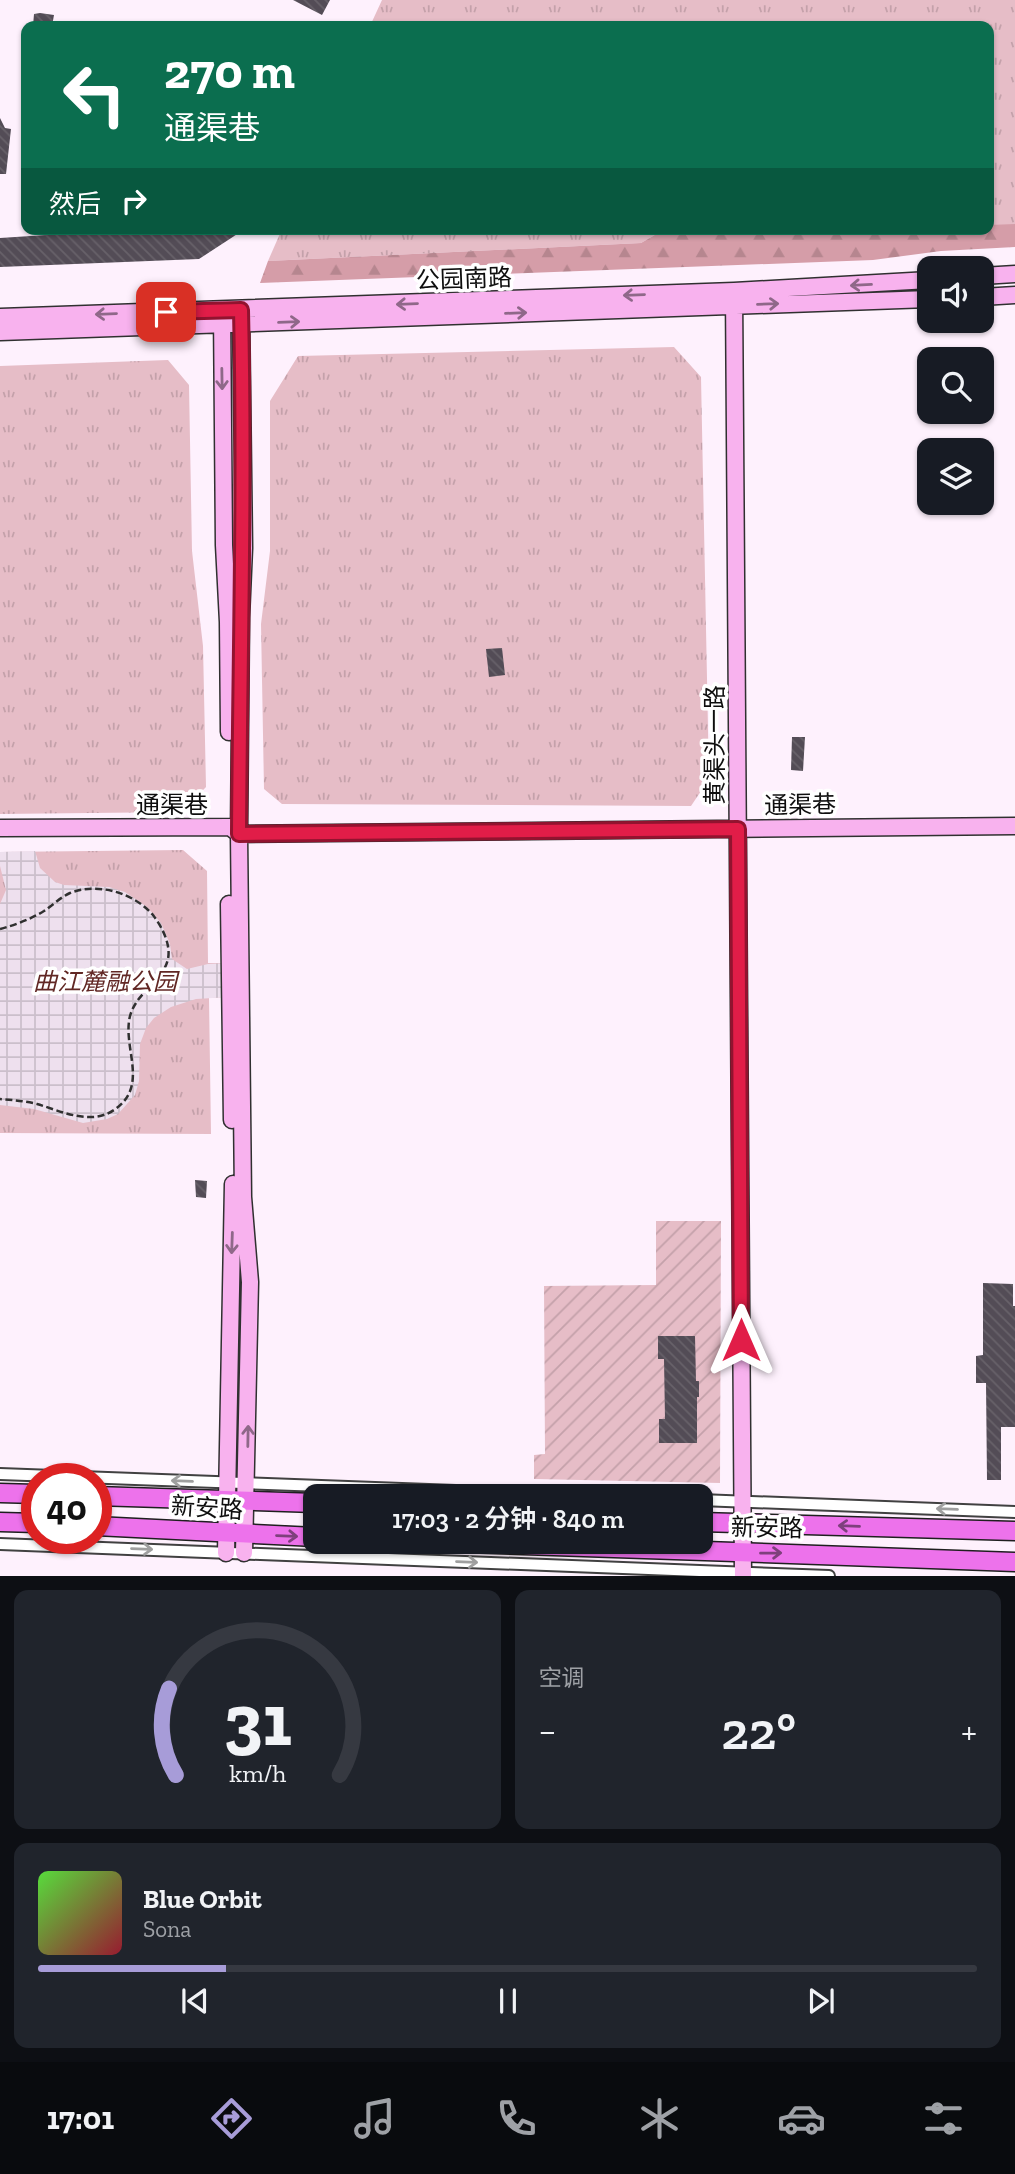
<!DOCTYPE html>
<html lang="zh">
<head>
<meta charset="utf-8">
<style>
	:root { --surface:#171b24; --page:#20242c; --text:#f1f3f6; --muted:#9ea1a6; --line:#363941; --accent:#a79cd8 }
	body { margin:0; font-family:"Zilla Slab","Noto Sans SC",serif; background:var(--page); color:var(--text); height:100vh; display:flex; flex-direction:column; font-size:26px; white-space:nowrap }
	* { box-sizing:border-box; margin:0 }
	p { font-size:23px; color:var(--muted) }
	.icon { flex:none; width:38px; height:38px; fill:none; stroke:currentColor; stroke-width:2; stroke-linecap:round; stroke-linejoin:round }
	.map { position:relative; height:1576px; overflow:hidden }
	.drawer { display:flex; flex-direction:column; gap:14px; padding:14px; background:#0d0f14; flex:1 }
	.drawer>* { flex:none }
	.guide { position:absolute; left:21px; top:21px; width:973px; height:214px; border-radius:14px; box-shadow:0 2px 5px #0004; background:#0b6e4f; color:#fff; overflow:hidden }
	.fabs { position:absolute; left:917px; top:256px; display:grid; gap:14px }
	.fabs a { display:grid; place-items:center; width:77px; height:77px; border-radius:14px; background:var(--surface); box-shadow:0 2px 5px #0004; font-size:35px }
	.speed { position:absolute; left:21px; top:1463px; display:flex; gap:14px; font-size:35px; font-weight:700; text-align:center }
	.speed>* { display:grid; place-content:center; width:91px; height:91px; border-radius:50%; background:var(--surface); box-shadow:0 2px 5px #0004; line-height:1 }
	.speed .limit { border:10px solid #d22; background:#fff; color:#111 }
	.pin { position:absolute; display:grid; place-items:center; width:60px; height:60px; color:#fff; margin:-30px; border-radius:14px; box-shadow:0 4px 10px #0006 }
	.me { position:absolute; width:77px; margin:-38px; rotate:0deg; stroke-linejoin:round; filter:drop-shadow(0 0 5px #0008) }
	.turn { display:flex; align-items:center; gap:24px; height:147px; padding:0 28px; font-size:32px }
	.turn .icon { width:91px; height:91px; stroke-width:2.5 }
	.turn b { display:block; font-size:49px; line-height:60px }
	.then { display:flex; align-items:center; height:66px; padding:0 28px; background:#0003; gap:14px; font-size:26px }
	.big { font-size:52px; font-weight:600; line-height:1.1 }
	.drawer .widget { flex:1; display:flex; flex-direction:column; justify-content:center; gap:10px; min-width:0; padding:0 24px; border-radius:14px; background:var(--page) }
	.drawer .dial { align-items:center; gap:0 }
	.dial svg { height:182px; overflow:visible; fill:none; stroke:var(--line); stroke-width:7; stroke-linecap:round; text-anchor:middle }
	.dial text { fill:var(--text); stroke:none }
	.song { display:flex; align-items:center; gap:21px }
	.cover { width:84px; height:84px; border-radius:10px; background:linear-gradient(135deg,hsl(110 70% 55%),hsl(350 70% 35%)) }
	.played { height:7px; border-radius:4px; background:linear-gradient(90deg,var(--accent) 20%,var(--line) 20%) }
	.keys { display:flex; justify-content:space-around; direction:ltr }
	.heat { display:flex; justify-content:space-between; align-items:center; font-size:38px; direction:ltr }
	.drawer .tiles { flex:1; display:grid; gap:14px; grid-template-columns:1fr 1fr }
	.widget:last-child { grid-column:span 2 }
	.trip { position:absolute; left:303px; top:1484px; width:410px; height:70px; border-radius:14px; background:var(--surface); box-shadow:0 2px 5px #0004; font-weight:600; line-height:70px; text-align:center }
	.tab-bar { display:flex; height:112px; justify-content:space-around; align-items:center; background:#090b0e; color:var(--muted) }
	.tab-bar .icon { width:49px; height:49px }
	.tab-bar .selected { color:var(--accent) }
	.tab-bar b { font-size:32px; color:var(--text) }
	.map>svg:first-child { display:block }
	.grass { fill:url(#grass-tufts) }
	.forest { fill:url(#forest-firs) }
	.garden { fill:url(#garden-furrows) }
	.plaza { fill:url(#plaza-grid) }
	.building { fill:url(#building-back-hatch) }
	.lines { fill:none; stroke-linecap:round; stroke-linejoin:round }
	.street-casing { stroke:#414141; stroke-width:14 }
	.secondary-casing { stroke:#303030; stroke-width:19 }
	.primary-casing { stroke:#1f1f1f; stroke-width:21 }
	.path { stroke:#303030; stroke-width:2.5; stroke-dasharray:7 3.5; stroke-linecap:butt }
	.street { stroke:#fff; stroke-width:10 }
	.secondary { stroke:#f8b2ee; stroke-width:16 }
	.primary { stroke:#ed72eb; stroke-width:18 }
	.oneway { stroke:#8f6889 }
	.oneway2 { stroke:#9f9f9f }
	.oneway3 { stroke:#7e407c }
	.route-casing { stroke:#92132f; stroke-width:18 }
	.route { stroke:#e11d48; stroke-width:12 }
	.labels { text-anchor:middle; stroke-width:7; stroke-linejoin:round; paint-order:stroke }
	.street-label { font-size:24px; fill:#0e0e0e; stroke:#fff }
	.park-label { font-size:24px; font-style:italic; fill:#612724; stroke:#fff }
</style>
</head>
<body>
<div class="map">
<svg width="1015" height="1576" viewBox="0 0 1015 1576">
	<defs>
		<pattern id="grass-tufts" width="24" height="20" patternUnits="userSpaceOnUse" patternTransform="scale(1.75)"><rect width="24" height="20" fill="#e6bdc7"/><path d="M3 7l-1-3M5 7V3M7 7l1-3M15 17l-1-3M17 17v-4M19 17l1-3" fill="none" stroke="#c4a1aa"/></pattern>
		<pattern id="forest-firs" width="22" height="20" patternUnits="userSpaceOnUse" patternTransform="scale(1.75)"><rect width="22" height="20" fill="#d59da8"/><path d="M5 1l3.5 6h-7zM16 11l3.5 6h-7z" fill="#b6868f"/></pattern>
		<pattern id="garden-furrows" width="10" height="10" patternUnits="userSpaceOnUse" patternTransform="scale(1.75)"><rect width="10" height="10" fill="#e6bdc7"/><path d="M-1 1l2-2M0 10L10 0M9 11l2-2" fill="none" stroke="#c4a1aa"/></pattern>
		<pattern id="plaza-grid" width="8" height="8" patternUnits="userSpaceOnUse" patternTransform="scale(1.75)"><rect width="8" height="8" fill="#eee0ee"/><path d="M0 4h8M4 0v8" fill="none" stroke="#cbbfcb"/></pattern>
		<pattern id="building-back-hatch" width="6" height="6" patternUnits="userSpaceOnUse" patternTransform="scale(1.75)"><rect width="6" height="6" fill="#534c56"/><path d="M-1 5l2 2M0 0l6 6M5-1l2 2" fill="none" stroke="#676169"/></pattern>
	</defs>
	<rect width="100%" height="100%" fill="#fef1fd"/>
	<path class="grass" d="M382 0H1015V228H989V26H370Z
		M282 229H665L641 243 268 261Z
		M674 347 701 377 709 779 691 806 282 804 264 789 261 624 270 551V401L298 356Z
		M168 360 189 385 192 551 203 646 206 787 182 812 0 814V366Z
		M183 850 207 871 208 963H229L230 997 209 998 211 1134 0 1133V852Z"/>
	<path class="forest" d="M1015 224V247L941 251 873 260 260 283 268 261 641 243 665 229H777L778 235 874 229H989V225Z"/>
	<path class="garden" d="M656 1221H721L720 1483 534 1479V1455L545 1454 544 1286 656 1285Z"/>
	<path class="plaza" d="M35 851 40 868 55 882 64 885 109 887 125 892 147 907 161 923 170 944 172 959 187 969 208 964 229 963 230 997 196 999 171 1007 154 1018 146 1028 140 1044 139 1081 135 1095 118 1114 107 1119 83 1123 34 1109 0 1105V904L6 890 0 866V852Z"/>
	<path class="building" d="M293 0H330L322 15Z
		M40 13 54 15 52 26H33L34 14Z
		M0 118 5 128 11 129 6 174H0Z
		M93 229H112V232L150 231V229H245L199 259 0 267V238L92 232Z
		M502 648 505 675 489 677 486 649Z
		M792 737H805L803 771 791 770Z
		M195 1180 207 1181 206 1198 196 1197Z
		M983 1283 1013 1284V1306H1015V1427H1001V1480H987L986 1383H976V1356L983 1355Z
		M658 1336H695L696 1381H699V1397H697V1443H659V1419H665L664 1359H658Z"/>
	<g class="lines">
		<g class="street-casing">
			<path id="street" d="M0 1474 593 1496
				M700 1500 1015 1512
				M0 1544 829 1576"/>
		</g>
		<g class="secondary-casing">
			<path id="secondary" d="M982 276 1015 274
				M734 291 743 1576
				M982 297 1015 295
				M241 310 244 548 241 617 239 834 243 1197 250 1282 244 1553
				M222 311 224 545 228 622 229 732
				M0 317 734 291 929 280
				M0 332 929 299
				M0 828 230 827 239 834 1015 826
				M229 904 232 1120
				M226 1553 233 1184"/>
		</g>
		<g class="primary-casing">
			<path id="primary" d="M0 1493 37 1494
				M96 1496 315 1503
				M0 1522 37 1523
				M700 1522 1015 1531
				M96 1526 315 1537
				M434 1542C628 1549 821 1554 1015 1562"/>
		</g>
		<path class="path" d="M0 929C15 925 31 919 44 911 53 905 61 897 70 893 98 882 134 893 153 915 162 927 171 944 168 959 163 982 137 991 130 1016 122 1048 150 1086 114 1110 90 1126 61 1111 37 1104 25 1101 13 1100 0 1099"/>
		<use href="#street" class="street"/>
		<use href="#secondary" class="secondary"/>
		<use href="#primary" class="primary"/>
	</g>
	<defs><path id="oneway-shaft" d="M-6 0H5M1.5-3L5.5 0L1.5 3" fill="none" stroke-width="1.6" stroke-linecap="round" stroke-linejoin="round" transform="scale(1.75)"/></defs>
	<g class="oneway">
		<use href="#oneway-shaft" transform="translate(861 285) rotate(177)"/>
		<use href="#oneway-shaft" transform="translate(634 295) rotate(178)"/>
		<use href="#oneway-shaft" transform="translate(407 304) rotate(178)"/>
		<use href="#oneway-shaft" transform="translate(768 304) rotate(-2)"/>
		<use href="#oneway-shaft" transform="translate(516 313) rotate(-2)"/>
		<use href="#oneway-shaft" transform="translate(106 314) rotate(178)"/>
		<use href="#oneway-shaft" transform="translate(289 322) rotate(-2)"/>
		<use href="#oneway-shaft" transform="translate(222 379) rotate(89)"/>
		<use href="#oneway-shaft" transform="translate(232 1243) rotate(92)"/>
		<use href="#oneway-shaft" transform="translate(248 1436) rotate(-89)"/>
	</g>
	<g class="oneway2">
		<use href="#oneway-shaft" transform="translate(182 1481) rotate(-178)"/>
		<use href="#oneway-shaft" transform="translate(947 1509) rotate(-178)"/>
		<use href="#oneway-shaft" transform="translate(142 1549) rotate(2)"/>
		<use href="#oneway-shaft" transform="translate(467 1562) rotate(2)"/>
	</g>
	<g class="oneway3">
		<use href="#oneway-shaft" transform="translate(849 1526) rotate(-178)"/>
		<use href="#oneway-shaft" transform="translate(287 1536) rotate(2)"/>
		<use href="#oneway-shaft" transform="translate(771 1553) rotate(-1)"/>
	</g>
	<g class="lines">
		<g class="route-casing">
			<path id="route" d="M166 312 241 310C245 485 240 659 239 834L738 829 741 1340"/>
		</g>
		<use href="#route" class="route"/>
	</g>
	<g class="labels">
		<g class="street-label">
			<text transform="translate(464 279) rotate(-2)" y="8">公园南路</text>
			<text transform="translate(715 745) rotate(-90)" y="8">黄渠头一路</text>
			<text x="172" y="813">通渠巷</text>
			<text transform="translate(800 805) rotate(-1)" y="8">通渠巷</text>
			<text transform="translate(207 1508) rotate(4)" y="8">新安路</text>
			<text transform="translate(767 1528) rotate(1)" y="8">新安路</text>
		</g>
		<g class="park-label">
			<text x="105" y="990">曲江麓融公园</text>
		</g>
	</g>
</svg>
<div class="fabs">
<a><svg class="icon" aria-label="sound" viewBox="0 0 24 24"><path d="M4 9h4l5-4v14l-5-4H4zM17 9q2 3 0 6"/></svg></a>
<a><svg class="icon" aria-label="search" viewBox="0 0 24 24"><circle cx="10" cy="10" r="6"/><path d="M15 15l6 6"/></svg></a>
<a><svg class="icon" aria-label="layers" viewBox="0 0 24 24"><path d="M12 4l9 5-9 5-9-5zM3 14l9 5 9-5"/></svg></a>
</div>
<div class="speed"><div class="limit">40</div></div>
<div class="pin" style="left:166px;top:312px;background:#d93025"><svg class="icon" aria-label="arrive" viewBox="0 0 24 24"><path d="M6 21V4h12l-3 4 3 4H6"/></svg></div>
<svg class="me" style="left:741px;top:1340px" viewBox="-20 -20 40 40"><path d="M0-17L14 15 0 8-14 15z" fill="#e11d48" stroke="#fff" stroke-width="4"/></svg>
<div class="trip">17:03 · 2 分钟 · 840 m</div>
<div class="guide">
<div class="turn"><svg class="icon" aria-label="left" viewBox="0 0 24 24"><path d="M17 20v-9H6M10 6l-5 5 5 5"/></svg><div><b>270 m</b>通渠巷</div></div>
<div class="then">然后<svg class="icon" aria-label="right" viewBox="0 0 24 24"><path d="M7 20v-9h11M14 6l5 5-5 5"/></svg></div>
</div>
</div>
<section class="drawer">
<div class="tiles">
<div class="widget dial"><svg viewBox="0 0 100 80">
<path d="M14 69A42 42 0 1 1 86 69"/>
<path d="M14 69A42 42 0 0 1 11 31" stroke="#a79cd8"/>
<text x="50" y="56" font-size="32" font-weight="700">31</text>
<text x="50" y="72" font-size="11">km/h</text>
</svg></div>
<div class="widget"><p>空调</p>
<div class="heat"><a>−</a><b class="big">22°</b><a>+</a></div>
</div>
<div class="widget">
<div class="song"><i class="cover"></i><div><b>Blue Orbit</b><p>Sona</p></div></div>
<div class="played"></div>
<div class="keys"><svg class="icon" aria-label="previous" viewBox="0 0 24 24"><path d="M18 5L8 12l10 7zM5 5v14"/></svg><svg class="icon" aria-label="pause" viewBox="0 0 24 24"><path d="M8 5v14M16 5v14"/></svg><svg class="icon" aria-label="next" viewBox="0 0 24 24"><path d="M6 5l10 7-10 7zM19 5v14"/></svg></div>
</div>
</div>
</section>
<nav class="tab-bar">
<b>17:01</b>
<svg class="icon selected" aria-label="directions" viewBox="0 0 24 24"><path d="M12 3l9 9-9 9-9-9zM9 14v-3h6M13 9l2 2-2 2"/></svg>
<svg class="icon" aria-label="music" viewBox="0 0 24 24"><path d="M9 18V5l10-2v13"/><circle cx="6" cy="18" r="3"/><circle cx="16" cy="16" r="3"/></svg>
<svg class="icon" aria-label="phone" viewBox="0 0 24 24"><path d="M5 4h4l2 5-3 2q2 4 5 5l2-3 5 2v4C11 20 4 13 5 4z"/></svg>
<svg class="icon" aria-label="climate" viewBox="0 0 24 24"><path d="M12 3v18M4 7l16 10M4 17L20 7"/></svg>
<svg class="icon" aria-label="car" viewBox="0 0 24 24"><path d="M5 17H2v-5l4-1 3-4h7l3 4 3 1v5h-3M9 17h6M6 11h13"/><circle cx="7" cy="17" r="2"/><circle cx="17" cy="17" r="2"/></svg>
<svg class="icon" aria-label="filters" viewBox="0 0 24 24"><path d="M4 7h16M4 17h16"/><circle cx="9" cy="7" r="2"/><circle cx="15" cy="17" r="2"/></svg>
</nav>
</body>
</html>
